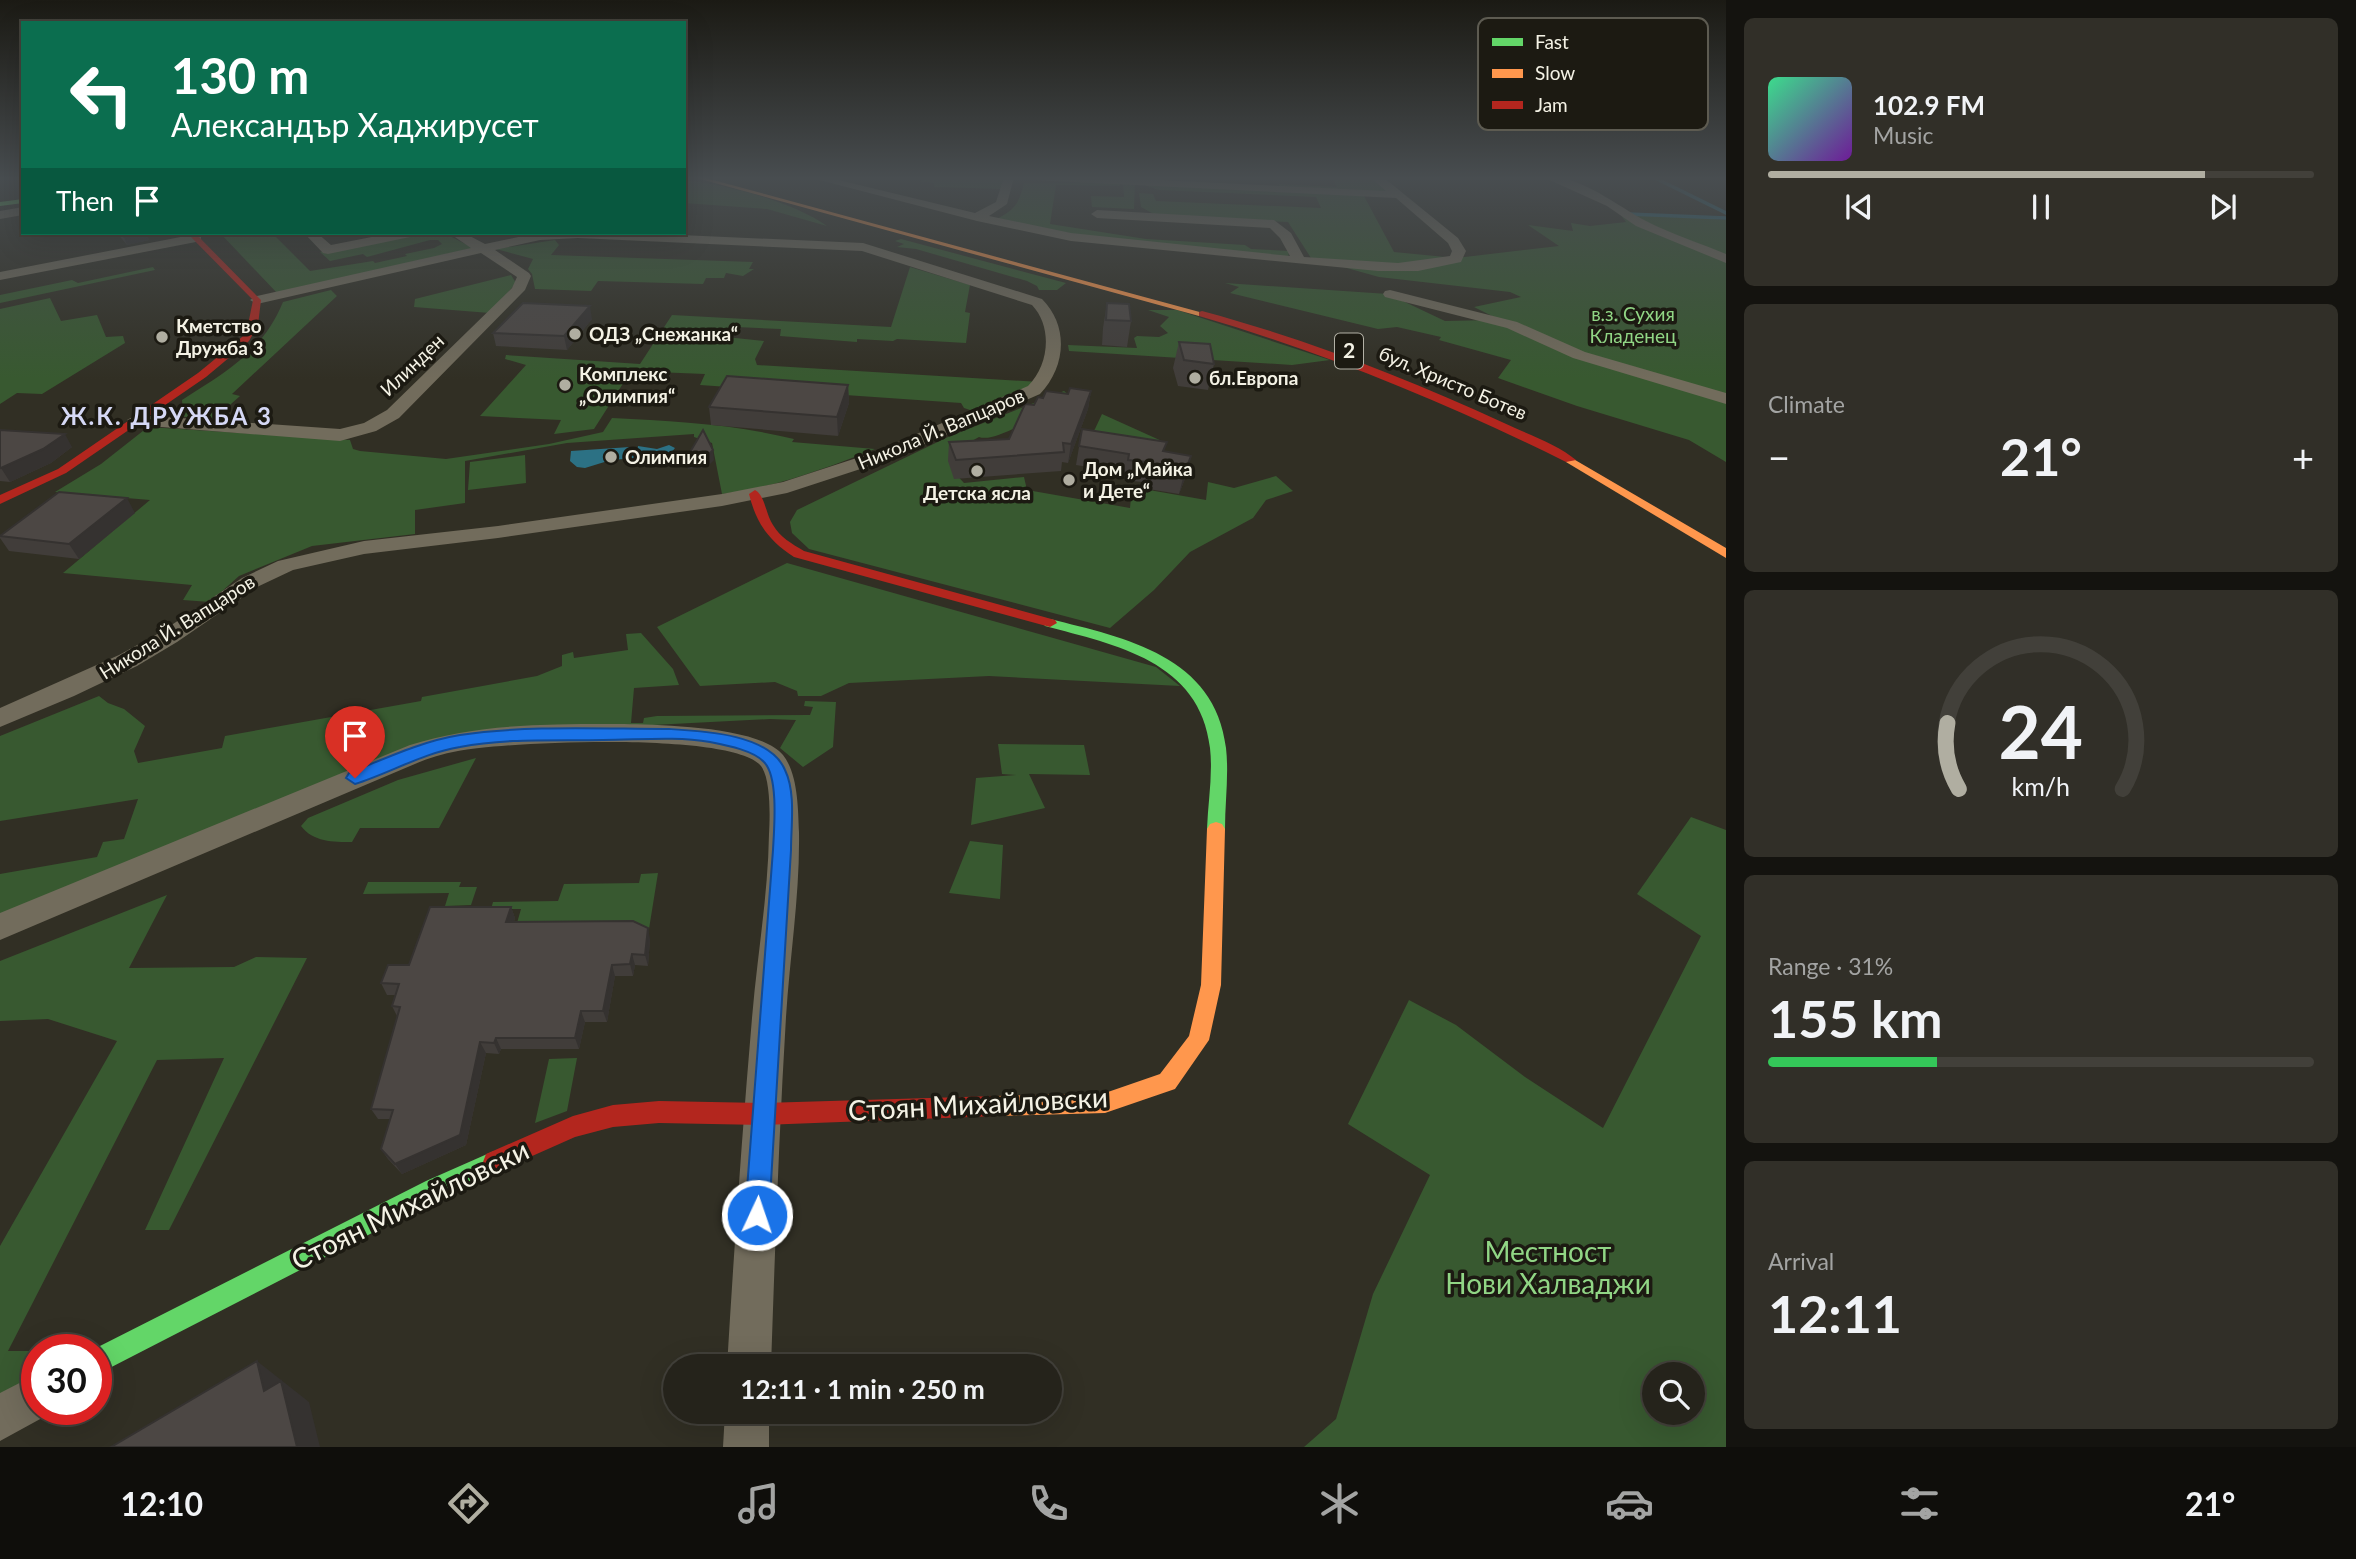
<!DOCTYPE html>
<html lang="en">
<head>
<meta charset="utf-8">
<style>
	:root { --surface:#25231b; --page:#312f28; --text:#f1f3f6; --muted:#a3a4a3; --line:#42403a; --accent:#b0aea1 }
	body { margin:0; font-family:Lato,sans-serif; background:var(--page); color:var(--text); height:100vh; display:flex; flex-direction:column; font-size:26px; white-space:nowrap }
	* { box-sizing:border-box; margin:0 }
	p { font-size:23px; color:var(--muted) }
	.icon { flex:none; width:38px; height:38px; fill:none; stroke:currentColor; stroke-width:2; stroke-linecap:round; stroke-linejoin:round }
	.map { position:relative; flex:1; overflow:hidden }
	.details { display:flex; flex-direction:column; gap:18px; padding:18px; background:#14130f; width:630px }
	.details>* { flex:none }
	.guide { position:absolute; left:21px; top:21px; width:665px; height:214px; border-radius:0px; box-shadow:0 7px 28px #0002,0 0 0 2px var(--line); background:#0b6e4f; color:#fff; overflow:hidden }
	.fabs { position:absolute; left:1642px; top:1362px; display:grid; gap:14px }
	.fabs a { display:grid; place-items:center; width:63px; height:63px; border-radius:50%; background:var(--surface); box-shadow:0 7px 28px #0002,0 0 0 2px var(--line); font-size:35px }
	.speed { position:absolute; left:21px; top:1334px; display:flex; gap:14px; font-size:35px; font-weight:700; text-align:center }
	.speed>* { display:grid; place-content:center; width:91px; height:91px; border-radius:50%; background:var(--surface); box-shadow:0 7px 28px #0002,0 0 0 2px var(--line); line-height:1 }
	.speed .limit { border:10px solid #d22; background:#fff; color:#111 }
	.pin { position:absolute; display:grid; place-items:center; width:60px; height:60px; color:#fff; margin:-72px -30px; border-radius:50% 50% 50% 0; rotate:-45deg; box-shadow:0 0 7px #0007 }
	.pin .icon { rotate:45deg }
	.me { position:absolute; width:77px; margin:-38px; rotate:3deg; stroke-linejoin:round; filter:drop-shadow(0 0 5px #0008) }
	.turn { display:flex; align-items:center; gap:24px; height:147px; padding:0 35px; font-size:32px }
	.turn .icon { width:91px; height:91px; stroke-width:2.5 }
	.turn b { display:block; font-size:49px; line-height:60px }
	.then { display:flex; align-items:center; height:66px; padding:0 35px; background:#0003; gap:14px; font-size:26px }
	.big { font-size:52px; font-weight:700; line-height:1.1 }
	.details .widget { flex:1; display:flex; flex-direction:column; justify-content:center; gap:10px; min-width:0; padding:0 24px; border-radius:10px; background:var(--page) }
	.details .dial { align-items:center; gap:0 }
	.dial svg { height:182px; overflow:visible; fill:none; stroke:var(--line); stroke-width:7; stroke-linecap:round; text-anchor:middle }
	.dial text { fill:var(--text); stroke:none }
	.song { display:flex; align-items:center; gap:21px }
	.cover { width:84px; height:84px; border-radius:10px; background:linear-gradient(135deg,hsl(150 70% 55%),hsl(280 70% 35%)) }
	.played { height:7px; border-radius:4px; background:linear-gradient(90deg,var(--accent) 80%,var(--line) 80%) }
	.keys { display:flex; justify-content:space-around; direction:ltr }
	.heat { display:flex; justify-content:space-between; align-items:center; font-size:38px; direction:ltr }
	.charge { height:10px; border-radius:5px; background:linear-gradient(90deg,#34c759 31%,var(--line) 0) }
	.trip { position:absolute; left:663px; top:1354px; width:399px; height:70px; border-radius:35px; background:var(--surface); box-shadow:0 7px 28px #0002,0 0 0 2px var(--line); font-weight:700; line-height:70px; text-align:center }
	.menu { display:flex; height:112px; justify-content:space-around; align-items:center; background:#0f0e0b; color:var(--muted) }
	.menu .icon { width:49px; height:49px }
	.menu .selected { color:var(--accent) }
	.menu b { font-size:32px; color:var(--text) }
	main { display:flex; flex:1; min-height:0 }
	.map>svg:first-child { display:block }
	.green { fill:#385930; fill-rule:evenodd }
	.water { fill:#2c7184 }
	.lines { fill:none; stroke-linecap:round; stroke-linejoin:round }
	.stream { stroke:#2c7184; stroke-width:3.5 }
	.street { fill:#726c5c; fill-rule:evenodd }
	.fast { fill:#63d668; fill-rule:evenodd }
	.slow { fill:#ff974d; fill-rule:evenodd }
	.jam { fill:#b3261e; fill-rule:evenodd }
	.wall { fill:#413d3a }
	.shaded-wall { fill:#353230 }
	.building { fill:#4c4744; stroke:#353230; stroke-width:2 }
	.route { fill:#1a73e8; stroke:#114b97; stroke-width:2 }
	.poi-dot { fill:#b0aea1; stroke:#1c1a12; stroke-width:2.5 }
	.labels { text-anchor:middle; stroke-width:7; stroke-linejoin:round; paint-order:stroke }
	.far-park-label { font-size:19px; fill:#91d685; stroke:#1c1a12 }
	.far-poi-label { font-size:19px; font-weight:bold; fill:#f4f2e5; stroke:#1c1a12; text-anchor:start }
	.far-street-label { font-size:19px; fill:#f4f2e5; stroke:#1c1a12 }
	.shield { fill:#1c1a12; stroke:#b3b1a6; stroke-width:2 }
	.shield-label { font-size:21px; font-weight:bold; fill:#f4f2e5 }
	.far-district-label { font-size:24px; font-weight:bold; letter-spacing:2px; fill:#d5d8f5; stroke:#1c1a12 }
	.near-street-label { font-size:28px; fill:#f4f2e5; stroke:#1c1a12 }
	.near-park-label { font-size:28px; fill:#91d685; stroke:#1c1a12 }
	.key { fill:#1c1a12; stroke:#5d5b51; stroke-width:2 }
	.key-label { font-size:19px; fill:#f4f2e5 }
</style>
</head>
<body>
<main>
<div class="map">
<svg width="1726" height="1447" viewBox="0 0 1726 1447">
	<rect width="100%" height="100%" fill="#312f24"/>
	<path class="green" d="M923 177H1006L1004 189 934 187V183L921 182Z
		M1332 177H1373L1391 191 1386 193 1281 187 1278 184 1337 187Z
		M684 180C728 185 791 201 827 226L767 209 684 203Z
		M1119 182 1120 186 1056 185 1050 224 1146 239 1245 245 1251 249 1289 251 1288 259 1156 247 994 221C1015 209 1018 206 1024 183Z
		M1123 182 1135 183 1134 209 1092 207 1091 196 1124 197Z
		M1141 184 1364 196 1394 252 1456 258 1559 246 1528 225 1573 231 1571 223 1590 226 1626 222 1620 214 1642 213 1726 220V462L1689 440 1577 406 1498 378 1511 360 1439 340 1441 337 1397 327 1378 329 1230 293 1239 287 1225 283 1388 294 1445 321 1492 320 1496 318 1474 307 1521 297 1510 292 1379 277 1311 258 1288 222 1159 217 1141 207 1139 193 1153 194 1156 201 1321 208 1316 197 1159 190Z
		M220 233H272L310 271 373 261 375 263 407 256 405 254 434 248 442 244 438 240H430L367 257 363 254 330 261 320 252 410 233H444L473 248 277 293Z
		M901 239 1066 283 1057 290H1039L1037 286 1027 281 916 249 897 247 904 244 895 241Z
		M555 240 559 245 551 255 753 262 749 269H754L743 276 726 273 724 278H706L703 284 598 281 591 291 535 289 532 274 528 269 533 259 496 249Z
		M153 267 155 270 0 303V295L72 280 78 283Z
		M910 267 970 285 965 312 970 313 966 343 897 339 893 341 857 339V342L780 336 781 329 736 327 726 337 764 341 755 359 757 365 1040 382 973 411 964 408 961 403 700 385 705 374 631 371 594 429 554 434 561 420 480 416 526 365 505 359 506 355 640 364 672 315 891 327Z
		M511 275 516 283 490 313 414 307 415 299Z
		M331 290 337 296 232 394 240 396 213 420 178 416 183 411 182 400C225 372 262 353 283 302Z
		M50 298 61 321 97 315 106 337 123 336 125 343 42 394 17 393 0 404V309Z
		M1148 310H1177L1330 360 1292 365 1069 351 1068 345 1137 348 1134 338 1137 336 1159 337 1168 333 1160 326 1169 317Z
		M1064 391 1069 395C1051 406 998 444 979 437L970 442 951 469 964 483 1024 477 1027 490 1130 508 1132 487 1206 500 1208 482 1234 488 1276 476 1293 491 1266 500 1253 518 1190 552 1154 590 1110 628 809 549 792 533 790 522 797 510 948 437Z
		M1102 414 1164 442 1088 438 1095 429Z
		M612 418C674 421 733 424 794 439L792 442 875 449C824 469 776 487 722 494L712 443 694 437V434L567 443 465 461V503L415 510V534L312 546 239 576 210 602 183 600 192 585 63 573 150 500 55 492 101 464 148 427 350 440 353 449 360 451 446 459 549 444 603 432Z
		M525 455 526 483 468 490 470 462Z
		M787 563 1156 667 1180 686 989 676 849 683 821 696H798L797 691 775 682 700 686 657 627Z
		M641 633 673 669 679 685 634 688 631 723H643L644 718 657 716 810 715 813 707 804 706 805 701 836 702 833 747 803 767 780 748 796 720 770 719 462 735 0 919V874L97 857 103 842 124 839 138 799 0 821V736L99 696 108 703 124 709 145 726 134 751 138 763 222 748 225 736 421 701 422 697 537 676 562 666V655L573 652 574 658 628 650 626 634Z
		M998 744 1084 745 1090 775 1029 774 1045 808 971 825 976 778 1016 775 1002 774Z
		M476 758 439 828H360L352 842C333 842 313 842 301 826L308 818 398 780Z
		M1691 817 1726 830V1447H1304L1336 1419 1373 1294 1430 1175 1348 1124 1409 1000 1456 1025 1525 1077 1603 1128 1701 936 1637 894ZM1654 1374H1692V1412H1654Z
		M970 841 1003 845 1000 899 949 893Z
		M658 873 649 929 515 930 521 909H491L493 902 558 901 564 884 639 883 641 874Z
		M368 882H461L459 887H477L471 905 445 906 449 893 363 894Z
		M167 895 129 968 234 967 256 957 307 958 169 1230H145L224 1058 157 1060 8 1351H37V1393L0 1413V1246L117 1041 48 1019 0 1021V961Z
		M577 1058 567 1111 535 1123 549 1059Z"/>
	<path class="water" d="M669 445 675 448 671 453 656 451 650 457 611 460 585 468 577 467 570 461 571 451 630 447V454H637L638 446 657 449Z"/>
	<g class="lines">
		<path class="stream" d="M1653 177 1726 213
			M1628 214 1726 218"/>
		<path class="street" d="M808 177H826L975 213 996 202 1004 177H1014L1007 204 989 216 1071 233 1290 256 1280 238 1270 228 1097 218 1091 214 1097 210 1274 220 1291 233 1304 257 1398 263 1450 256 1452 251 1448 243 1396 198 1033 180 1027 177H1093L1386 191 1370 177H1383L1458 238 1466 251 1461 262 1418 271H1378L1071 241 977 221Z
			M1543 177C1580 174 1615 205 1646 221 1671 234 1700 243 1726 254V263L1636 226 1607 206Z
			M23 207V215L0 219V211Z
			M304 233H317L331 245 392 233H416L410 237 328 254 323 253Z
			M449 233H464L485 244 537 233H636L863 243 1042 299C1069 326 1066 367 1040 394L888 460 787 493 722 506 498 538 364 554 293 570 257 587 177 642 137 666 74 696 0 727V708L119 655 161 632 242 578 278 561 364 541 498 526 722 494 783 482 875 452 1028 386C1049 365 1053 327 1032 305L862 251 578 238 540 240 495 250 529 273 531 276 525 290 399 418 376 431 340 441 136 425 127 420 136 415 340 429 364 423 387 410 512 288 517 277 481 253 257 304 250 300 257 296 471 248Z
			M196 234 201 235V241L0 280V272Z
			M1390 290 1517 322 1585 352 1726 393V404L1573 358 1507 328 1385 297 1383 294 1385 291Z
			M624 724C660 725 759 726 783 755 798 774 798 808 799 832 800 894 790 955 786 1017 779 1133 775 1250 771 1367H727C734 1250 742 1134 752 1018 757 957 768 896 769 834 770 818 771 779 761 766 733 731 505 742 458 751 439 754 421 761 403 769L0 940V913L410 745C479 723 552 724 624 724Z
			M37 1374V1409H54L53 1412 0 1441V1393Z
			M725 1412H769V1447H723Z"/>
		<path class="fast" d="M23 199V203L0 206V202Z
			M1050 619C1126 638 1215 656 1226 748 1229 775 1225 802 1225 829L1222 834H1210L1207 829C1208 802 1213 775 1210 748 1200 661 1116 645 1045 626L1043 623 1045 620Z
			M494 1151 502 1154 505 1162 502 1170 442 1197 96 1375V1349H94L426 1181Z"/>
		<path class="slow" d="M693 177H702L1207 314 1199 316Z
			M1570 457 1726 548V558L1566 462V458Z
			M1216 822 1222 824 1225 829 1221 985 1209 1040 1175 1089 1105 1113 996 1116 988 1113 985 1106 988 1099 996 1096 1105 1093 1160 1074 1189 1036 1201 985 1207 829 1210 824Z"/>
		<path class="jam" d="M187 233H195L261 300 258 325 249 341 206 377 66 473 0 504V495L58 469 198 373 242 337 248 325 253 300Z
			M1202 311C1306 339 1407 378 1504 423 1525 433 1559 445 1576 460L1566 462C1447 403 1326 353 1199 316V312Z
			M755 490C765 495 766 515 773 525 780 537 792 544 804 551L1055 620 1057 623 1050 627 794 557C769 541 756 523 749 494Z
			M996 1096 1004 1099 1007 1106 1004 1113 996 1116 763 1125 659 1123 613 1127 575 1137 494 1173 486 1170 483 1162 486 1154 573 1116 613 1105 659 1101 763 1103Z"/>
	</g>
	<path class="wall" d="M117 233H146L149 240 127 245Z
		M1107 303 1131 321 1127 347 1102 345 1103 328Z
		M592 319 567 350 496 346 493 333Z
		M1179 342 1214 364 1208 390 1178 386 1173 368Z
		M848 385 849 403 838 436 711 425 709 407Z
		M1091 391 1088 409 1068 463 1062 462 1061 471 954 479 948 461 949 442 1009 439 1034 405 1043 398Z
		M1082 429 1165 452 1186 476 1179 494 1142 488V482L1124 480 1125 473 1076 465Z
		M0 430 72 447 51 463 10 482 0 481Z
		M135 513 79 559 9 551 0 538V535Z
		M511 907 515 918 514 922 650 939 648 966 635 965 633 976H615L607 1022H585L579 1049H501L499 1054 486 1053 466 1145 402 1174 388 1159 381 1149 390 1119H378L371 1109 397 1016 392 1006 395 995H387L381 983 409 965Z"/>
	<path class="shaded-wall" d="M146 233 149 240 127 245 124 237Z
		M590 306 592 319 567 350 564 336Z
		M848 385 849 403 838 436 837 417Z
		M1091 391 1088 409 1068 463 1071 444Z
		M65 434 72 447 51 463 10 482 1 468Z
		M713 450 714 460 707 467 688 469 686 459Z
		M1191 456 1186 476 1179 494 1184 474Z
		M127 498 135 513 79 559 69 544Z
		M511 907 515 918 510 934 506 922Z
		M648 928 650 939 648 966 645 955Z
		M632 954 635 965 633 976 630 964Z
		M612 965 615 976 607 1022 603 1011Z
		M581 1011 585 1022 579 1049 575 1038Z
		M496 1038 501 1049 499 1054 494 1043Z
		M480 1042 486 1053 466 1145 402 1174 395 1164Z
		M257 1361 309 1402 320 1447H297L264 1391Z"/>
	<path class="building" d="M120 233H145L124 237Z
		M523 303 590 306 564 336 493 333Z
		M1107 303 1129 304 1131 321 1106 320Z
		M1179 342 1210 344 1214 364 1184 360Z
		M727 376 848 385 837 417 709 407Z
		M1070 388 1091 391 1071 444 1063 443 1064 452 956 460 949 442 1009 439 1025 404 1034 405 1038 397 1043 398 1046 391 1068 394Z
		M1082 429 1167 442 1163 451 1191 456 1184 474 1146 468V462L1128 460 1129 454 1079 446Z
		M0 430 65 434 43 449 1 468 0 467Z
		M703 430 713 450 706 457 686 459Z
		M59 492 127 498 69 544 0 536Z
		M430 907H511L506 922 633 921 648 928 645 955 632 954 630 964 612 965 603 1011H581L575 1038H496L494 1043 480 1042 460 1135 395 1164 381 1149 393 1110 371 1109 400 1007 392 1006 399 984 381 983 388 965H409Z
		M257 1361 264 1391 281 1381 297 1447H111Z"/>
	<linearGradient id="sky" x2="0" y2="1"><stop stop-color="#1b1a14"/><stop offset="0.47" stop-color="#484d50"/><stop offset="1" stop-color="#484d50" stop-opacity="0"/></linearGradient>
	<rect width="1726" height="379" fill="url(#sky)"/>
	<path class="route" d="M669 729C704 731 770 734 785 770 796 793 791 825 791 850L769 1215 766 1223 757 1227 749 1223 745 1215 773 850C774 830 779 777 764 762 753 750 725 745 710 742 675 736 638 740 603 740 556 741 506 738 460 747 423 753 390 773 355 784L346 778 349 773C384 759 422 741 460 735 528 725 601 729 669 729Z"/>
	<g class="poi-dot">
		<circle cx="575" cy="334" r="7"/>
		<circle cx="162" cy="337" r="7"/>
		<circle cx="1195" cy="378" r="7"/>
		<circle cx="565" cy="385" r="7"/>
		<circle cx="611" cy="457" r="7"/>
		<circle cx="977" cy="471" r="7"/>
		<circle cx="1069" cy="480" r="7"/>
	</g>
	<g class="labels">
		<g class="far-park-label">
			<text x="1633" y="321">в.з. Сухия<tspan x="1633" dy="22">Кладенец</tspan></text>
		</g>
		<g class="far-poi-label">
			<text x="176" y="333">Кметство<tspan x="176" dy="22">Дружба 3</tspan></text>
			<text x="589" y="341">ОДЗ „Снежанка“</text>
			<text x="579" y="381">Комплекс<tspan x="579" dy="22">„Олимпия“</tspan></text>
			<text x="1209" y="385">бл.Европа</text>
			<text x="625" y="464">Олимпия</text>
			<text x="1083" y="476">Дом „Майка<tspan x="1083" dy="22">и Дете“</tspan></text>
			<text x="977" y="500" text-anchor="middle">Детска ясла</text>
		</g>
		<g class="far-street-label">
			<text transform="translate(412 365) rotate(-44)" y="7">Илинден</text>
			<text transform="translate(1453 383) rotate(23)" y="7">бул. Христо Ботев</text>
			<text transform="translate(941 429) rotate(-23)" y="7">Никола Й. Вапцаров</text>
			<text transform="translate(177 627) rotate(-32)" y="7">Никола Й. Вапцаров</text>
		</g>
		<rect class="shield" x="1335" y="333.5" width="28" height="35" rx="5"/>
		<g class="shield-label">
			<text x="1349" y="358">2</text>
		</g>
		<g class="far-district-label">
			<text x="167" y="425">Ж.К. ДРУЖБА 3</text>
		</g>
		<g class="near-street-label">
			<text transform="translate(978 1104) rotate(-3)" y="10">Стоян Михайловски</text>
			<text transform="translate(410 1205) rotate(-26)" y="10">Стоян Михайловски</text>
		</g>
		<g class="near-park-label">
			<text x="1548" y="1262">Местност<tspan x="1548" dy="32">Нови Халваджи</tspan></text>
		</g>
	</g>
	<rect x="1478" y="18" width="230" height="112" rx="10" class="key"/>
	<rect x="1492" y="38" width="31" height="8" fill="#63d668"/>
	<rect x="1492" y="69" width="31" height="9" fill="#ff974d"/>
	<rect x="1492" y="101" width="31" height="8" fill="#b3261e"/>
	<g class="key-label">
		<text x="1535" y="49">Fast</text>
		<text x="1535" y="80">Slow</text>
		<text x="1535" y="112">Jam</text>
	</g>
</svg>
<div class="fabs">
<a><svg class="icon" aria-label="search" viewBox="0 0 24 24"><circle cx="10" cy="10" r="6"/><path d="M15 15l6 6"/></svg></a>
</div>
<div class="speed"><div class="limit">30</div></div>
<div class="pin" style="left:355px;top:778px;background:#d93025"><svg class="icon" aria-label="arrive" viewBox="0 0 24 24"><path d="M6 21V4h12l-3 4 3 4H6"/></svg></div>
<svg class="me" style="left:757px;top:1215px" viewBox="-20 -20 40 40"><circle r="17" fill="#1a73e8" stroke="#fff" stroke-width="3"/><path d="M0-11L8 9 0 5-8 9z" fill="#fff"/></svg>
<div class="trip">12:11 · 1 min · 250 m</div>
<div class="guide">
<div class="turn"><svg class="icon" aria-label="left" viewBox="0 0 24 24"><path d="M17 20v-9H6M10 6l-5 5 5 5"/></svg><div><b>130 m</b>Александър Хаджирусет</div></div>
<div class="then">Then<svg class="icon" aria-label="arrive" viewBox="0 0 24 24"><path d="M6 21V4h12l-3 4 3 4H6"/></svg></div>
</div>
</div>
<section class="details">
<div class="widget">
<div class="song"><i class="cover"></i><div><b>102.9 FM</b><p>Music</p></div></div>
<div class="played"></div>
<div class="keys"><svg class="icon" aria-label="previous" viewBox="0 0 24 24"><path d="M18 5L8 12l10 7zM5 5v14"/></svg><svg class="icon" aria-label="pause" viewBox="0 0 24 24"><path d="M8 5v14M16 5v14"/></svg><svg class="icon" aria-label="next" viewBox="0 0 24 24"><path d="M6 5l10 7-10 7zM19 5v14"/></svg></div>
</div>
<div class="widget"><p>Climate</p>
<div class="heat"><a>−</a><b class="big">21°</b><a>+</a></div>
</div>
<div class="widget dial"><svg viewBox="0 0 100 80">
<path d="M14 69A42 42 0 1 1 86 69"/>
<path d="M14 69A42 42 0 0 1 9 40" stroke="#b0aea1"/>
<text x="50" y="56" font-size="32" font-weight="700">24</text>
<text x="50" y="72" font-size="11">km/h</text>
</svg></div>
<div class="widget"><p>Range · 31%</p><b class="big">155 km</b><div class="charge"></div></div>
<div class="widget"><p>Arrival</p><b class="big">12:11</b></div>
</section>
</main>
<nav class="menu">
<b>12:10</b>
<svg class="icon selected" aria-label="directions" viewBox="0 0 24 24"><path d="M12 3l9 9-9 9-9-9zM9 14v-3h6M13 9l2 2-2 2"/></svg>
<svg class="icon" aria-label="music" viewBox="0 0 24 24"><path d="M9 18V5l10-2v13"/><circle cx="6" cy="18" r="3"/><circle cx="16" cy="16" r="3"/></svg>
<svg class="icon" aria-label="phone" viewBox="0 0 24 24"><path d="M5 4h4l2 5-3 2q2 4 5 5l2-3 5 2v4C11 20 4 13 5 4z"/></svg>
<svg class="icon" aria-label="climate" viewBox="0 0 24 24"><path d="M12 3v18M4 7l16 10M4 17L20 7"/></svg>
<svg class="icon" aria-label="car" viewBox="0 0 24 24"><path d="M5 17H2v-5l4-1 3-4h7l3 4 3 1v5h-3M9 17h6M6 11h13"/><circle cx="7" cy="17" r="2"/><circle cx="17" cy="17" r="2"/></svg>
<svg class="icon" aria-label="filters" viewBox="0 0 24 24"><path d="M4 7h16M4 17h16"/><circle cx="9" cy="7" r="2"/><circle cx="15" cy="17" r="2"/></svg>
<b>21°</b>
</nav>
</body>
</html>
